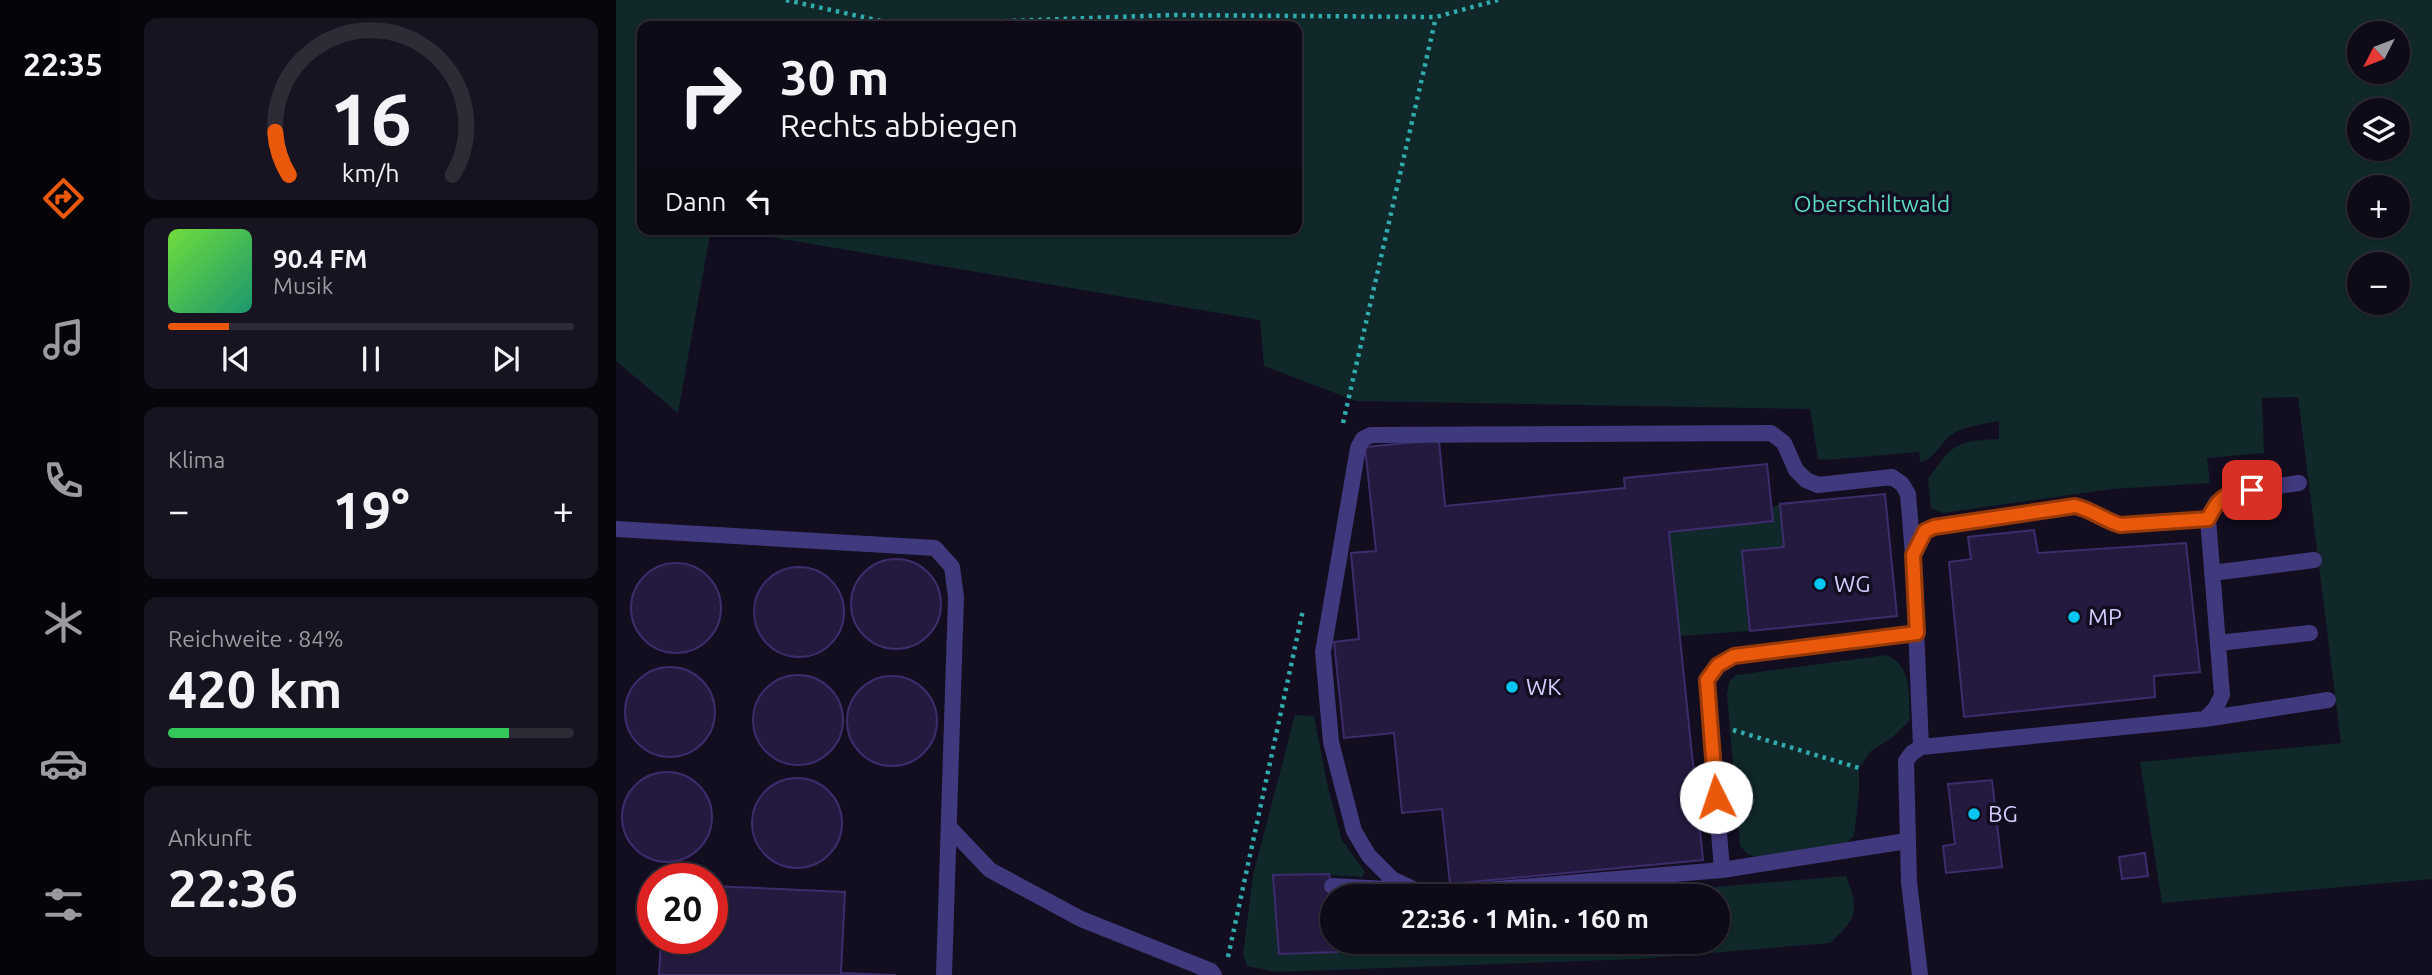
<!DOCTYPE html>
<html lang="de">
<head>
<meta charset="utf-8">
<style>
	:root { --surface:#0e0a17; --page:#171320; --text:#f1f3f6; --muted:#9b9aa1; --line:#2e2b36; --accent:#ea580c }
	body { margin:0; font-family:Ubuntu,sans-serif; background:var(--page); color:var(--text); height:100vh; display:flex; flex-direction:column; font-size:26px; white-space:nowrap }
	* { box-sizing:border-box; margin:0 }
	p { font-size:23px; color:var(--muted) }
	.icon { flex:none; width:38px; height:38px; fill:none; stroke:currentColor; stroke-width:2; stroke-linecap:round; stroke-linejoin:round }
	.map { position:relative; flex:1; overflow:hidden }
	.details { display:flex; flex-direction:column; gap:18px; padding:18px; background:#08060d; width:490px }
	.details>* { flex:none }
	.top-card { position:absolute; left:21px; top:21px; width:665px; height:214px; border-radius:14px; box-shadow:0 2px 5px #0004,0 0 0 2px var(--line); background:#0e0a17; color:var(--text); overflow:hidden }
	.needle { width:46px; rotate:228deg }
	.tools { position:absolute; left:1731px; top:21px; display:grid; gap:14px }
	.tools a { display:grid; place-items:center; width:63px; height:63px; border-radius:50%; background:var(--surface); box-shadow:0 2px 5px #0004,0 0 0 2px var(--line); font-size:35px }
	.speed { position:absolute; left:21px; top:863px; display:flex; gap:14px; font-size:35px; font-weight:700; text-align:center }
	.speed>* { display:grid; place-content:center; width:91px; height:91px; border-radius:50%; background:var(--surface); box-shadow:0 2px 5px #0004,0 0 0 2px var(--line); line-height:1 }
	.speed .limit { border:10px solid #d22; background:#fff; color:#111 }
	.pin { position:absolute; display:grid; place-items:center; width:60px; height:60px; color:#fff; margin:-30px; border-radius:14px; box-shadow:0 4px 10px #0006 }
	.me { position:absolute; width:77px; margin:-38px; rotate:356deg; stroke-linejoin:round; filter:drop-shadow(0 0 5px #0008) }
	.turn { display:flex; align-items:center; gap:24px; height:147px; padding:0 28px; font-size:32px }
	.turn .icon { width:91px; height:91px; stroke-width:2.5 }
	.turn b { display:block; font-size:49px; line-height:60px }
	.then { display:flex; align-items:center; height:66px; padding:0 28px; background:#0003; gap:14px; font-size:26px }
	.big { font-size:52px; font-weight:700; line-height:1.1 }
	.details .card { flex:1; display:flex; flex-direction:column; justify-content:center; gap:10px; min-width:0; padding:0 24px; border-radius:14px; background:var(--page) }
	.details .dial { align-items:center; gap:0 }
	.dial svg { height:182px; overflow:visible; fill:none; stroke:var(--line); stroke-width:7; stroke-linecap:round; text-anchor:middle }
	.dial text { fill:var(--text); stroke:none }
	.song { display:flex; align-items:center; gap:21px }
	.cover { width:84px; height:84px; border-radius:10px; background:linear-gradient(135deg,hsl(100 70% 55%),hsl(160 70% 35%)) }
	.played { height:7px; border-radius:4px; background:linear-gradient(90deg,var(--accent) 15%,var(--line) 15%) }
	.keys { display:flex; justify-content:space-around; direction:ltr }
	.heat { display:flex; justify-content:space-between; align-items:center; font-size:38px; direction:ltr }
	.charge { height:10px; border-radius:5px; background:linear-gradient(90deg,#34c759 84%,var(--line) 0) }
	.trip { position:absolute; left:704px; top:884px; width:410px; height:70px; border-radius:35px; background:var(--surface); box-shadow:0 2px 5px #0004,0 0 0 2px var(--line); font-weight:700; line-height:70px; text-align:center }
	main { display:flex; flex:1; min-height:0 }
	.tab-bar { display:flex; flex-direction:column; width:126px; justify-content:space-around; align-items:center; background:#060409; color:var(--muted) }
	.tab-bar .icon { width:49px; height:49px }
	.tab-bar .selected { color:var(--accent) }
	.tab-bar b { font-size:32px; color:var(--text) }
	.map>svg:first-child { display:block }
	.green { fill:#102829; fill-rule:evenodd }
	.building { fill:#241a40; stroke:#3d2c6b; stroke-width:2 }
	.lines { fill:none; stroke-linecap:round; stroke-linejoin:round }
	.path { stroke:#30acae; stroke-width:4.5; stroke-dasharray:3.5 5; stroke-linecap:butt }
	.lane { stroke:#41397d; stroke-width:16 }
	.route-casing { stroke:#983908; stroke-width:18 }
	.route { stroke:#ea580c; stroke-width:12 }
	.poi-dot { fill:#06c7f1; stroke:#120d1f; stroke-width:2.5 }
	.labels { text-anchor:middle; stroke-width:7; stroke-linejoin:round; paint-order:stroke }
	.park-label { font-size:23px; fill:#5bdbc5; stroke:#120d1f }
	.poi-label { font-size:23px; fill:#d6cdfe; stroke:#120d1f; text-anchor:start }
</style>
</head>
<body>
<main>
<nav class="tab-bar">
<b>22:35</b>
<svg class="icon selected" aria-label="directions" viewBox="0 0 24 24"><path d="M12 3l9 9-9 9-9-9zM9 14v-3h6M13 9l2 2-2 2"/></svg>
<svg class="icon" aria-label="music" viewBox="0 0 24 24"><path d="M9 18V5l10-2v13"/><circle cx="6" cy="18" r="3"/><circle cx="16" cy="16" r="3"/></svg>
<svg class="icon" aria-label="phone" viewBox="0 0 24 24"><path d="M5 4h4l2 5-3 2q2 4 5 5l2-3 5 2v4C11 20 4 13 5 4z"/></svg>
<svg class="icon" aria-label="climate" viewBox="0 0 24 24"><path d="M12 3v18M4 7l16 10M4 17L20 7"/></svg>
<svg class="icon" aria-label="car" viewBox="0 0 24 24"><path d="M5 17H2v-5l4-1 3-4h7l3 4 3 1v5h-3M9 17h6M6 11h13"/><circle cx="7" cy="17" r="2"/><circle cx="17" cy="17" r="2"/></svg>
<svg class="icon" aria-label="filters" viewBox="0 0 24 24"><path d="M4 7h16M4 17h16"/><circle cx="9" cy="7" r="2"/><circle cx="15" cy="17" r="2"/></svg>
</nav>
<section class="details">
<div class="card dial"><svg viewBox="0 0 100 80">
<path d="M14 69A42 42 0 1 1 86 69"/>
<path d="M14 69A42 42 0 0 1 8 50" stroke="#ea580c"/>
<text x="50" y="56" font-size="32" font-weight="700">16</text>
<text x="50" y="72" font-size="11">km/h</text>
</svg></div>
<div class="card">
<div class="song"><i class="cover"></i><div><b>90.4 FM</b><p>Musik</p></div></div>
<div class="played"></div>
<div class="keys"><svg class="icon" aria-label="previous" viewBox="0 0 24 24"><path d="M18 5L8 12l10 7zM5 5v14"/></svg><svg class="icon" aria-label="pause" viewBox="0 0 24 24"><path d="M8 5v14M16 5v14"/></svg><svg class="icon" aria-label="next" viewBox="0 0 24 24"><path d="M6 5l10 7-10 7zM19 5v14"/></svg></div>
</div>
<div class="card"><p>Klima</p>
<div class="heat"><a>−</a><b class="big">19°</b><a>+</a></div>
</div>
<div class="card"><p>Reichweite · 84%</p><b class="big">420 km</b><div class="charge"></div></div>
<div class="card"><p>Ankunft</p><b class="big">22:36</b></div>
</section>
<div class="map">
<svg width="1816" height="975" viewBox="0 0 1816 975">
	<rect width="100%" height="100%" fill="#120d1f"/>
	<path class="green" d="M0 0H1816V879L1546 903 1524 762 1725 743 1682 397 1646 398 1648 453 1591 458 1594 483 1496 489 1326 513 1315 508 1312 479C1337 444 1339 441 1383 439V421C1367 424 1347 426 1334 436 1323 445 1318 460 1304 462L1303 452 1210 460 1202 459 1194 409 740 401 648 366 644 320 107 229H681V26H26V229H95L62 413 0 361ZM1743 33H1782V72H1743ZM1743 110H1782V149H1743ZM1743 187H1782V226H1743ZM1743 264H1782V303H1743Z
		M1164 504 1168 547 1126 552 1134 631 1064 636 1053 532 1157 521 1155 508Z
		M1271 655C1297 667 1292 695 1294 720L1277 737 1255 751 1243 768V793L1238 836 1227 846 1145 859 1132 854 1124 846 1111 694 1113 682 1120 675Z
		M679 715 698 716 712 788 726 840 749 872 746 877 713 875 718 896H716V942H1101V896H990L1230 876C1243 910 1242 918 1214 943L1022 959 660 972 631 966 627 954 637 875Z"/>
	<path class="building" d="M823 440 829 506 1009 488 1008 478 1151 464 1157 521 1053 532 1087 860 834 884 826 809 786 813 778 733 728 738 718 642 743 639 735 553 760 551 749 447Z
		M1269 494 1281 616 1134 631 1126 551 1168 547 1164 504Z
		M1418 530 1422 553 1570 543 1584 672 1538 676 1539 697 1348 717 1333 562 1355 559 1352 537Z
		M235 604a45 45 0 1 1 90 0a45 45 0 1 1-90 0Z
		M15 608a45 45 0 1 1 90 0a45 45 0 1 1-90 0Z
		M138 612a45 45 0 1 1 90 0a45 45 0 1 1-90 0Z
		M9 712a45 45 0 1 1 90 0a45 45 0 1 1-90 0Z
		M137 720a45 45 0 1 1 90 0a45 45 0 1 1-90 0Z
		M231 721a45 45 0 1 1 90 0a45 45 0 1 1-90 0Z
		M6 817a45 45 0 1 1 90 0a45 45 0 1 1-90 0Z
		M136 823a45 45 0 1 1 90 0a45 45 0 1 1-90 0Z
		M1376 780 1386 867 1330 873 1327 846 1339 844 1332 784Z
		M1529 853 1532 876 1506 879 1503 857Z
		M713 874 718 896H716V942H721L722 952 663 954 657 875Z
		M96 886 229 892 225 973 280 975H43L45 938H96Z"/>
	<g class="lines">
		<path class="path" d="M170 0 283 25 555 15 820 17 882 0
			M727 423 820 17
			M1117 730 1243 768
			M612 957 687 610"/>
		<path class="lane" d="M1592 519 1600 503 1613 493 1683 483
			M0 529 319 548 336 567 340 597 328 975
			M1596 573 1698 560
			M1602 643 1694 633
			M1589 719 1712 700
			M333 827 374 870 465 919 595 971 598 975
			M1291 841 1106 870 1091 680 1102 665 1118 656 1301 633
			M1106 870 821 894 799 890 776 879 753 856 738 831 715 742 707 652 742 448 747 439 755 435 1155 433 1168 443 1180 470 1190 480 1202 485 1276 477 1286 484 1292 494 1297 555
			M716 886 790 890
			M1304 975 1293 882 1290 761 1296 753 1305 747 1589 719 1599 709 1606 695 1592 519 1504 525C1488 520 1476 509 1459 506L1318 527C1304 533 1302 541 1297 555L1305 747"/>
	</g>
	<g class="lines">
		<g class="route-casing">
			<path id="route" d="M1100 797 1091 680 1102 665 1118 656 1301 633 1297 555 1309 531 1318 527 1459 506C1476 510 1488 520 1504 525L1592 519C1604 495 1610 493 1636 490"/>
		</g>
		<use href="#route" class="route"/>
	</g>
	<g class="poi-dot">
		<circle cx="1204" cy="584" r="7"/>
		<circle cx="1458" cy="617" r="7"/>
		<circle cx="896" cy="687" r="7"/>
		<circle cx="1358" cy="814" r="7"/>
	</g>
	<g class="labels">
		<g class="park-label">
			<text x="1256" y="212">Oberschiltwald</text>
		</g>
		<g class="poi-label">
			<text x="1218" y="592">WG</text>
			<text x="1472" y="625">MP</text>
			<text x="910" y="695">WK</text>
			<text x="1372" y="822">BG</text>
		</g>
	</g>
</svg>
<div class="tools">
<a><svg class="needle" viewBox="-14 -14 28 28"><path d="M0-13l5 13h-10z" fill="#e53935"/><path d="M0 13l5-13h-10z" fill="#9b9aa1"/></svg></a>
<a><svg class="icon" aria-label="layers" viewBox="0 0 24 24"><path d="M12 4l9 5-9 5-9-5zM3 14l9 5 9-5"/></svg></a>
<a>+</a>
<a>−</a>
</div>
<div class="speed"><div class="limit">20</div></div>
<div class="pin" style="left:1636px;top:490px;background:#d93025"><svg class="icon" aria-label="arrive" viewBox="0 0 24 24"><path d="M6 21V4h12l-3 4 3 4H6"/></svg></div>
<svg class="me" style="left:1100px;top:797px" viewBox="-20 -20 40 40"><circle r="19" fill="#fff"/><path d="M0-13L10 11 0 6-10 11z" fill="#ea580c"/></svg>
<div class="trip">22:36 · 1 Min. · 160 m</div>
<div class="top-card">
<div class="turn"><svg class="icon" aria-label="right" viewBox="0 0 24 24"><path d="M7 20v-9h11M14 6l5 5-5 5"/></svg><div><b>30 m</b>Rechts abbiegen</div></div>
<div class="then">Dann<svg class="icon" aria-label="left" viewBox="0 0 24 24"><path d="M17 20v-9H6M10 6l-5 5 5 5"/></svg></div>
</div>
</div>
</main>
</body>
</html>
